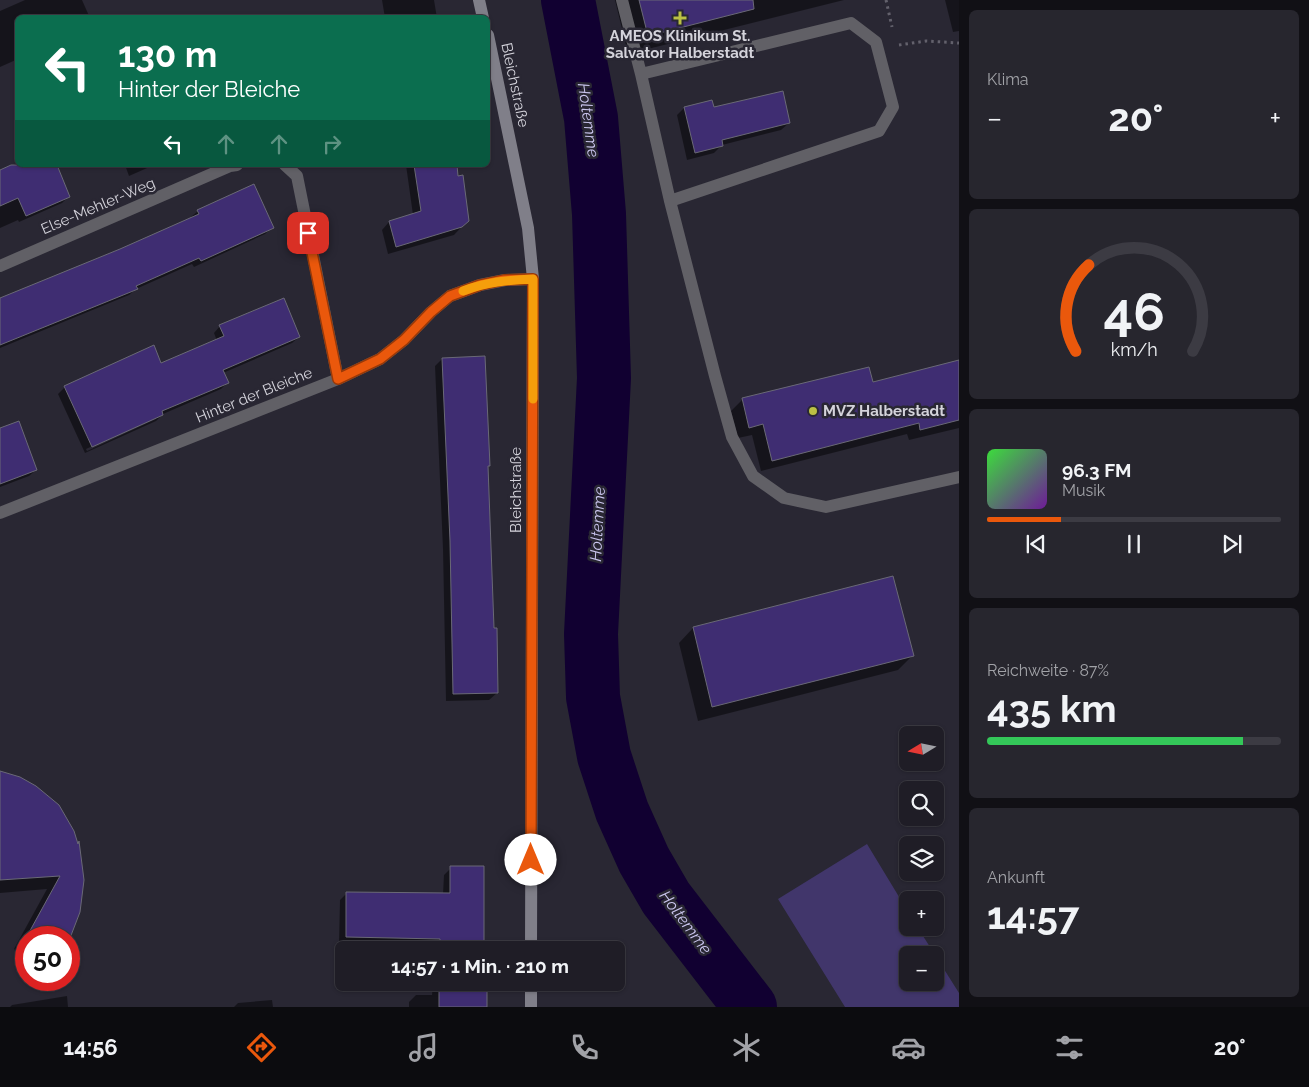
<!DOCTYPE html>
<html lang="de">
<head>
<meta charset="utf-8">
<style>
	:root { --surface:#1f1d26; --page:#27262e; --text:#f1f3f6; --muted:#a1a2a7; --line:#3c3b43; --accent:#ea580c }
	body { margin:0; font-family:Raleway,sans-serif; background:var(--page); color:var(--text); height:100vh; display:flex; flex-direction:column; font-size:19px; white-space:nowrap }
	* { box-sizing:border-box; margin:0 }
	p { font-size:16px; color:var(--muted) }
	.icon { flex:none; width:28px; height:28px; fill:none; stroke:currentColor; stroke-width:2; stroke-linecap:round; stroke-linejoin:round }
	.map { position:relative; flex:1; overflow:hidden }
	.details { display:flex; flex-direction:column; gap:10px; padding:10px; background:#111015; width:350px }
	.details>* { flex:none }
	.hud { position:absolute; left:15px; top:15px; width:475px; height:152px; border-radius:8px; box-shadow:0 1px 4px #0004,0 0 0 1px var(--line); background:#0b6e4f; color:#fff; overflow:hidden }
	.needle { width:32px; rotate:260deg }
	.fabs { position:absolute; left:899px; top:726px; display:grid; gap:10px }
	.fabs a { display:grid; place-items:center; width:45px; height:45px; border-radius:8px; background:var(--surface); box-shadow:0 1px 4px #0004,0 0 0 1px var(--line); font-size:25px }
	.speed { position:absolute; left:15px; top:926px; display:flex; gap:10px; font-size:25px; font-weight:700; text-align:center }
	.speed>* { display:grid; place-content:center; width:65px; height:65px; border-radius:50%; background:var(--surface); box-shadow:0 1px 4px #0004,0 0 0 1px var(--line); line-height:1 }
	.speed .limit { border:8px solid #d22; background:#fff; color:#111 }
	.pin { position:absolute; display:grid; place-items:center; width:42px; height:42px; color:#fff; margin:-21px; border-radius:10px; box-shadow:0 2px 8px #0006 }
	.me { position:absolute; width:55px; margin:-28px; rotate:0deg; stroke-linejoin:round; filter:drop-shadow(0 0 4px #0008) }
	.turn { display:flex; align-items:center; gap:18px; height:105px; padding:0 20px; font-size:22px }
	.turn .icon { width:65px; height:65px; stroke-width:2.5 }
	.turn b { display:block; font-size:35px; line-height:42px }
	.lanes { display:flex; align-items:center; height:48px; padding:0 20px; background:#0003; justify-content:center; gap:25px; direction:ltr }
	.lanes .off { opacity:.35 }
	.big { font-size:38px; font-weight:700; line-height:1.1 }
	.details .card { flex:1; display:flex; flex-direction:column; justify-content:center; gap:8px; min-width:0; padding:0 18px; border-radius:8px; background:var(--page) }
	.details .dial { align-items:center; gap:0 }
	.dial svg { height:130px; overflow:visible; fill:none; stroke:var(--line); stroke-width:7; stroke-linecap:round; text-anchor:middle }
	.dial text { fill:var(--text); stroke:none }
	.song { display:flex; align-items:center; gap:15px }
	.cover { width:60px; height:60px; border-radius:8px; background:linear-gradient(135deg,hsl(120 70% 55%),hsl(280 70% 35%)) }
	.played { height:5px; border-radius:2px; background:linear-gradient(90deg,var(--accent) 25%,var(--line) 25%) }
	.keys { display:flex; justify-content:space-around; direction:ltr }
	.heat { display:flex; justify-content:space-between; align-items:center; font-size:28px; direction:ltr }
	.charge { height:8px; border-radius:4px; background:linear-gradient(90deg,#34c759 87%,var(--line) 0) }
	.trip { position:absolute; left:335px; top:941px; width:290px; height:50px; border-radius:8px; background:var(--surface); box-shadow:0 1px 4px #0004,0 0 0 1px var(--line); font-weight:700; line-height:50px; text-align:center }
	.tab-bar { display:flex; height:80px; justify-content:space-around; align-items:center; background:#0c0c0f; color:var(--muted) }
	.tab-bar .icon { width:35px; height:35px }
	.tab-bar .on { color:var(--accent) }
	.tab-bar b { font-size:22px; color:var(--text) }
	main { display:flex; flex:1; min-height:0 }
	.map>svg:first-child { display:block }
	.green { fill:#41366b; fill-rule:evenodd }
	.shadow { fill:#0007; fill-rule:evenodd }
	.lines { fill:none; stroke-linecap:round; stroke-linejoin:round }
	.river { stroke:#110031; stroke-width:54 }
	.building { fill:#3f2d72; stroke:#6a6976 }
	.path { stroke:#63616c; stroke-width:3; stroke-dasharray:2.5 4; stroke-linecap:butt }
	.service { stroke:#616066; stroke-width:12 }
	.minor { stroke:#616066; stroke-width:12 }
	.secondary { stroke:#807f89; stroke-width:12 }
	.route-casing { stroke:#983908; stroke-width:12 }
	.route { stroke:#ea580c; stroke-width:9 }
	.slow { stroke:#f59e0b; stroke-width:9 }
	.poi-dot { fill:#bbc044; stroke:#292733; stroke-width:2 }
	.labels { text-anchor:middle; stroke-width:5; stroke-linejoin:round; paint-order:stroke }
	.poi-label { font-size:15px; font-weight:bold; fill:#d4d3db; stroke:#292733 }
	.street-label { font-size:15px; fill:#d4d3db; stroke:#292733 }
	.water-label { font-size:16px; font-style:italic; fill:#cac5ee; stroke:#292733 }
</style>
</head>
<body>
<main>
<div class="map">
<svg width="959" height="1007" viewBox="0 0 959 1007">
	<rect width="100%" height="100%" fill="#292733"/>
	<path class="green" d="M867 844 907 910 908 928H918L959 993V1007H845L778 899ZM908 955H935V982H908Z"/>
	<path class="shadow" d="M25 0H82L90 18H18V59L0 67V11Z
		M382 0H434L437 18H385Z
		M615 0H844L628 54Z
		M945 0H959V31L953 32Z
		M684 108 713 109 789 123 781 130 722 145 714 153 687 160 677 115Z
		M18 163V165H55L69 196 62 203 19 222 18 220 0 228V171Z
		M125 165H154L129 176Z
		M406 165H455L457 177 468 220 454 235 388 254 382 230 389 222 413 215Z
		M198 211 272 227 265 234 194 267 192 264 136 289 129 295 0 348V299L192 219 191 217Z
		M220 326 299 337 292 343 223 373 227 383 221 389 163 414 156 421 85 453 58 394 65 387 153 347 161 365 217 341 214 333ZM156 417V419L87 451 86 449Z
		M442 359 487 467 497 693 489 700 446 701 443 549 435 366Z
		M959 362V428L909 440 907 434 761 471 752 435 738 438 731 411 742 400 872 383Z
		M0 430 36 470 29 476 0 487Z
		M892 578 912 656 898 670 698 721 679 643 693 628Z
		M0 773 77 845 78 844 68 938H26V959L14 949 47 889 0 893Z
		M451 868 482 950H433V946L339 943 340 900 347 893 443 894 444 875Z
		M433 982H486L485 1007H409V1002L416 995H432Z
		M67 996 68 1007H10L12 1005Z
		M272 1000 273 1007H234L238 1003Z"/>
	<g class="lines">
		<path class="river" d="M568 0 591 118 599 214 604 378 591 634 593 697 604 756 622 811 644 860 666 898 750 1007"/>
	</g>
	<path class="building" d="M639 0H753L754 9 648 36Z
		M783 91 790 123 722 140 723 146 695 153 684 107 712 100 714 107Z
		M11 165H57L70 197 26 216 18 198 0 206V170Z
		M414 165H457L458 176 463 175 469 221 462 227 396 247 389 221 421 211Z
		M254 184 274 228 201 261 199 258 136 286 138 289 0 345V298L120 249 199 214 197 210Z
		M284 298 300 337 223 370 229 383 162 411 163 415 92 447 64 386 154 345 161 363 224 336 219 325Z
		M485 356 490 466H488L494 628H497L498 693 453 694 450 541 442 358Z
		M959 360V420L920 430 919 423 772 461 763 424 749 428 742 398 869 367 873 382Z
		M19 421 37 470 0 484V428Z
		M893 576 914 656 712 707 693 627Z
		M0 771 20 777 36 786 59 805 74 831 78 844 79 841 84 880 80 912 70 938H26L60 876 0 880Z
		M450 866H484V950H440V939L346 937V892L450 893Z
		M439 982H487V1007H439Z"/>
	<g class="lines">
		<path class="path" d="M886 0 892 27
			M899 45 926 41 959 43"/>
		<path class="service" d="M622 0 641 74 670 201 715 376 732 437 753 476 784 498 826 507 959 477
			M641 74 851 23 876 42 893 107 879 131 670 201"/>
		<path class="minor" d="M285 165 297 176 338 379
			M0 266 230 166 237 165
			M0 513 338 379 380 359 404 340 431 312 450 296 480 285 505 280 533 279"/>
		<path class="secondary" d="M479 0 483 18
			M488 35 528 228 533 279 531 950
			M531 1007V982"/>
	</g>
	<g class="lines">
		<g class="route-casing">
			<path id="route" d="M308 233 338 379 380 359 404 340 431 312 450 296 480 285 504 280 533 279 531 860"/>
		</g>
		<use href="#route" class="route"/>
		<path class="slow" d="M463 291C486 282 508 280 533 279V399"/>
	</g>
	<g class="poi-dot">
		<path d="M677.5 10.5h5v5h5v5h-5v5h-5v-5h-5v-5h5z"/>
		<circle cx="813" cy="411" r="5"/>
	</g>
	<g class="labels">
		<g class="poi-label">
			<text x="680" y="41">AMEOS Klinikum St.<tspan x="680" dy="17">Salvator Halberstadt</tspan></text>
			<text x="823" y="416" text-anchor="start">MVZ Halberstadt</text>
		</g>
		<g class="street-label">
			<text transform="translate(515 85) rotate(78)" y="5">Bleichstraße</text>
			<text transform="translate(98 206) rotate(-23)" y="5">Else-Mehler-Weg</text>
			<text transform="translate(254 395) rotate(-22)" y="5">Hinter der Bleiche</text>
			<text transform="translate(516 490) rotate(-90)" y="5">Bleichstraße</text>
		</g>
		<g class="water-label">
			<text transform="translate(589 120) rotate(82)" y="6">Holtemme</text>
			<text transform="translate(597 524) rotate(-87)" y="6">Holtemme</text>
			<text transform="translate(686 922) rotate(53)" y="6">Holtemme</text>
		</g>
	</g>
</svg>
<div class="fabs">
<a><svg class="needle" viewBox="-14 -14 28 28"><path d="M0-13l5 13h-10z" fill="#e53935"/><path d="M0 13l5-13h-10z" fill="#a1a2a7"/></svg></a>
<a><svg class="icon" aria-label="search" viewBox="0 0 24 24"><circle cx="10" cy="10" r="6"/><path d="M15 15l6 6"/></svg></a>
<a><svg class="icon" aria-label="layers" viewBox="0 0 24 24"><path d="M12 4l9 5-9 5-9-5zM3 14l9 5 9-5"/></svg></a>
<a>+</a>
<a>−</a>
</div>
<div class="speed"><div class="limit">50</div></div>
<div class="pin" style="left:308px;top:233px;background:#d93025"><svg class="icon" aria-label="arrive" viewBox="0 0 24 24"><path d="M6 21V4h12l-3 4 3 4H6"/></svg></div>
<svg class="me" style="left:531px;top:860px" viewBox="-20 -20 40 40"><circle r="19" fill="#fff"/><path d="M0-13L10 11 0 6-10 11z" fill="#ea580c"/></svg>
<div class="trip">14:57 · 1 Min. · 210 m</div>
<div class="hud">
<div class="turn"><svg class="icon" aria-label="left" viewBox="0 0 24 24"><path d="M17 20v-9H6M10 6l-5 5 5 5"/></svg><div><b>130 m</b>Hinter der Bleiche</div></div>
<div class="lanes"><svg class="icon" aria-label="left" viewBox="0 0 24 24"><path d="M17 20v-9H6M10 6l-5 5 5 5"/></svg><svg class="icon off" aria-label="ahead" viewBox="0 0 24 24"><path d="M12 20V5M6 11l6-6 6 6"/></svg><svg class="icon off" aria-label="ahead" viewBox="0 0 24 24"><path d="M12 20V5M6 11l6-6 6 6"/></svg><svg class="icon off" aria-label="right" viewBox="0 0 24 24"><path d="M7 20v-9h11M14 6l5 5-5 5"/></svg></div>
</div>
</div>
<section class="details">
<div class="card"><p>Klima</p>
<div class="heat"><a>−</a><b class="big">20°</b><a>+</a></div>
</div>
<div class="card dial"><svg viewBox="0 0 100 80">
<path d="M14 69A42 42 0 1 1 86 69"/>
<path d="M14 69A42 42 0 0 1 22 16" stroke="#ea580c"/>
<text x="50" y="56" font-size="32" font-weight="700">46</text>
<text x="50" y="72" font-size="11">km/h</text>
</svg></div>
<div class="card">
<div class="song"><i class="cover"></i><div><b>96.3 FM</b><p>Musik</p></div></div>
<div class="played"></div>
<div class="keys"><svg class="icon" aria-label="previous" viewBox="0 0 24 24"><path d="M18 5L8 12l10 7zM5 5v14"/></svg><svg class="icon" aria-label="pause" viewBox="0 0 24 24"><path d="M8 5v14M16 5v14"/></svg><svg class="icon" aria-label="next" viewBox="0 0 24 24"><path d="M6 5l10 7-10 7zM19 5v14"/></svg></div>
</div>
<div class="card"><p>Reichweite · 87%</p><b class="big">435 km</b><div class="charge"></div></div>
<div class="card"><p>Ankunft</p><b class="big">14:57</b></div>
</section>
</main>
<nav class="tab-bar">
<b>14:56</b>
<svg class="icon on" aria-label="directions" viewBox="0 0 24 24"><path d="M12 3l9 9-9 9-9-9zM9 14v-3h6M13 9l2 2-2 2"/></svg>
<svg class="icon" aria-label="music" viewBox="0 0 24 24"><path d="M9 18V5l10-2v13"/><circle cx="6" cy="18" r="3"/><circle cx="16" cy="16" r="3"/></svg>
<svg class="icon" aria-label="phone" viewBox="0 0 24 24"><path d="M5 4h4l2 5-3 2q2 4 5 5l2-3 5 2v4C11 20 4 13 5 4z"/></svg>
<svg class="icon" aria-label="climate" viewBox="0 0 24 24"><path d="M12 3v18M4 7l16 10M4 17L20 7"/></svg>
<svg class="icon" aria-label="car" viewBox="0 0 24 24"><path d="M5 17H2v-5l4-1 3-4h7l3 4 3 1v5h-3M9 17h6M6 11h13"/><circle cx="7" cy="17" r="2"/><circle cx="17" cy="17" r="2"/></svg>
<svg class="icon" aria-label="filters" viewBox="0 0 24 24"><path d="M4 7h16M4 17h16"/><circle cx="9" cy="7" r="2"/><circle cx="15" cy="17" r="2"/></svg>
<b>20°</b>
</nav>
</body>
</html>
